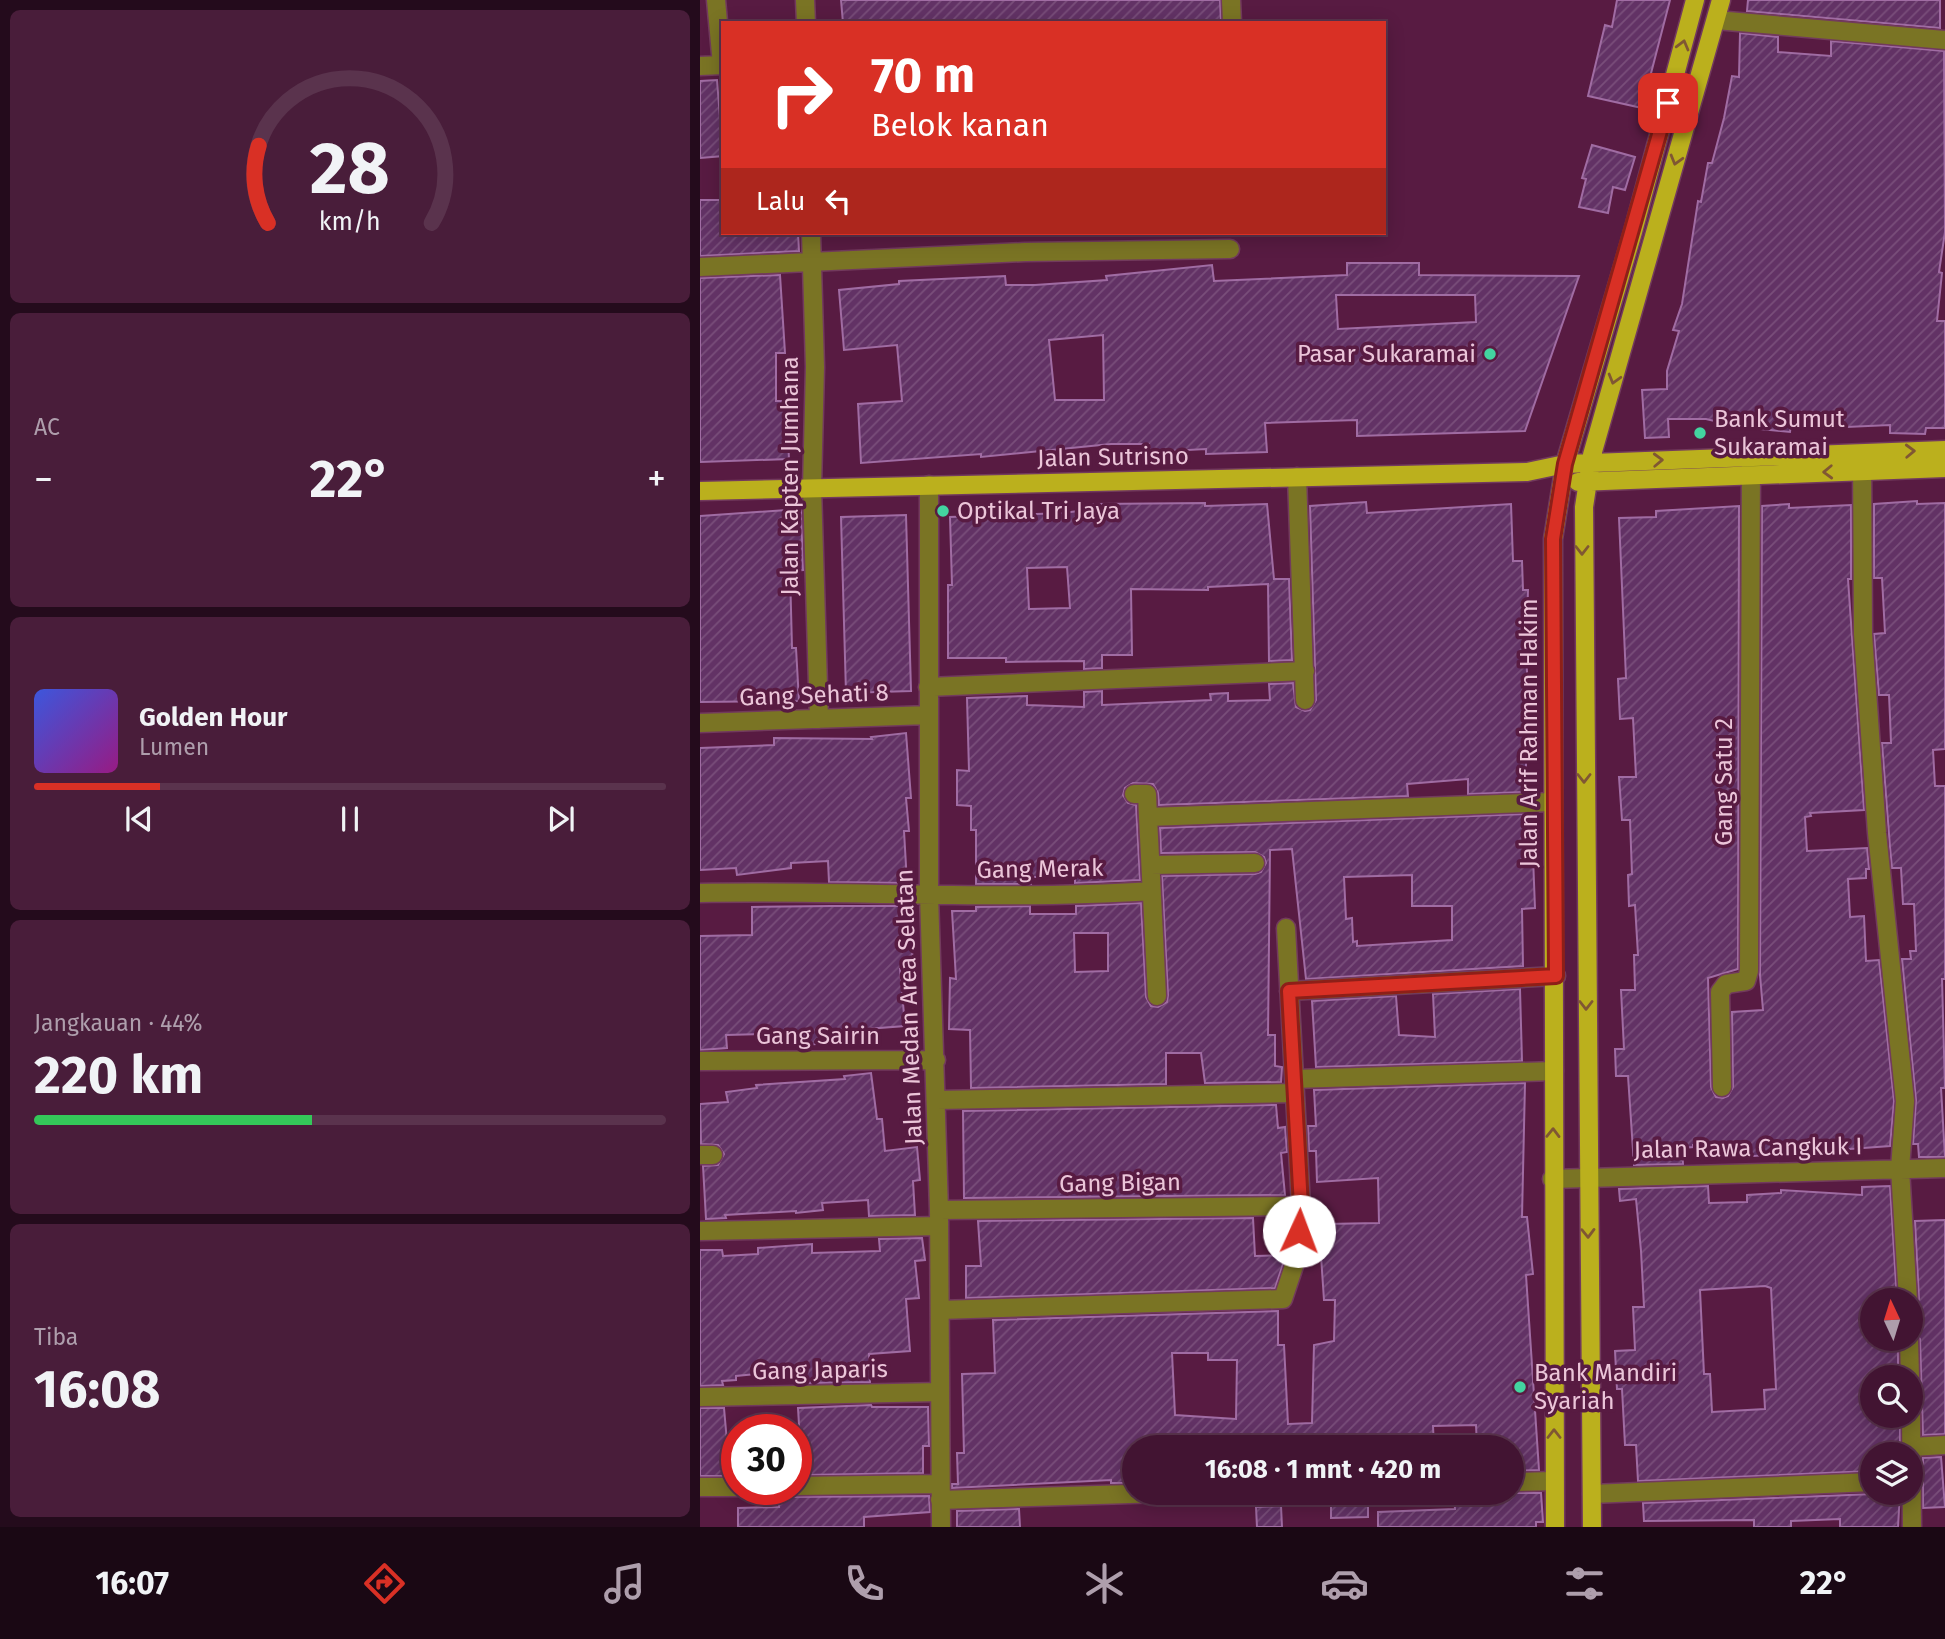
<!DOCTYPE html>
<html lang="id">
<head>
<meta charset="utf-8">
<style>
	:root { --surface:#421432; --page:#491d3a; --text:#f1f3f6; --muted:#ae9eac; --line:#5a334d; --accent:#d93025 }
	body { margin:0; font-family:"Fira Sans",sans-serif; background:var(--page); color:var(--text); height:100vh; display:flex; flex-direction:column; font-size:26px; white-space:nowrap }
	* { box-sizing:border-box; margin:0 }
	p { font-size:23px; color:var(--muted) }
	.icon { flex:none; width:38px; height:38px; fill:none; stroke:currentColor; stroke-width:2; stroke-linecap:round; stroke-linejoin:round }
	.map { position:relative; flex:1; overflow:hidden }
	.drawer { display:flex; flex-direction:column; gap:10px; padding:10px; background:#240b1c; width:700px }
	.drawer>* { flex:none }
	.hud { position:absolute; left:21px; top:21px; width:665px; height:214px; border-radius:0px; box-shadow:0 4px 18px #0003,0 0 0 2px var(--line); background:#d93025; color:#fff; overflow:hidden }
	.needle { width:46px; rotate:356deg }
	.fabs { position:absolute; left:1160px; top:1288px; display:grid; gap:14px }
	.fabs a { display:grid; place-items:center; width:63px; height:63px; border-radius:50%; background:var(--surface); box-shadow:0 4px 18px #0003,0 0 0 2px var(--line); font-size:35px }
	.speed { position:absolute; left:21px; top:1414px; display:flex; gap:14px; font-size:35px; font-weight:700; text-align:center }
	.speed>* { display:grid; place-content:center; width:91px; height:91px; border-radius:50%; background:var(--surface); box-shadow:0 4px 18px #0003,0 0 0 2px var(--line); line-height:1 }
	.speed .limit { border:10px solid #d22; background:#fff; color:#111 }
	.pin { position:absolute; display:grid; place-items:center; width:60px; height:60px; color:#fff; margin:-30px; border-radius:14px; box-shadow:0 4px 10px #0006 }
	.me { position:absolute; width:77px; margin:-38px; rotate:2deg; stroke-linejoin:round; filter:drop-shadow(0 0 5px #0008) }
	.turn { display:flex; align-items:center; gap:24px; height:147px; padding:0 35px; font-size:32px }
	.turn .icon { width:91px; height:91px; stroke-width:2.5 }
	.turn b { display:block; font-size:49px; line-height:60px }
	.then { display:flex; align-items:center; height:66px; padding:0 35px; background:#0003; gap:14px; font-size:26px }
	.big { font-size:52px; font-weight:700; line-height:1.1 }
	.drawer .card { flex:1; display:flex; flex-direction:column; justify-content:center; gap:10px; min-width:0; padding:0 24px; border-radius:10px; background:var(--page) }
	.drawer .dial { align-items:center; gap:0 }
	.dial svg { height:182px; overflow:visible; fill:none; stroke:var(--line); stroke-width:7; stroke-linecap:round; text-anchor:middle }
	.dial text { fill:var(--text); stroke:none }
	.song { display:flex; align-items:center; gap:21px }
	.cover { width:84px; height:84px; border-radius:10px; background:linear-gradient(135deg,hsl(230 70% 55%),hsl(310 70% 35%)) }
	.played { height:7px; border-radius:4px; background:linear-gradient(90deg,var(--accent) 20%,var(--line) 20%) }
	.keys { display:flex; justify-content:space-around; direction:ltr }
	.heat { display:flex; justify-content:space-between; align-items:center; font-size:38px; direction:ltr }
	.charge { height:10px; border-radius:5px; background:linear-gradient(90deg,#34c759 44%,var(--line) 0) }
	.trip { position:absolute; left:422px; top:1435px; width:402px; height:70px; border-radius:35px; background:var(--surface); box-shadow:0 4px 18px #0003,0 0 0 2px var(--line); font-weight:700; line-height:70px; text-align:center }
	.dock { display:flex; height:112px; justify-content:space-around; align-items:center; background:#1a0814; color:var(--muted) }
	.dock .icon { width:49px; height:49px }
	.dock .current { color:var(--accent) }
	.dock b { font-size:32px; color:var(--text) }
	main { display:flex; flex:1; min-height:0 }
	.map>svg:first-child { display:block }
	.building { fill:url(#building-hatch); stroke:#a06ca3; stroke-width:2; fill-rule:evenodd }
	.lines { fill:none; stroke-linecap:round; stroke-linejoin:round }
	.minor-casing { stroke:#723a5d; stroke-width:21 }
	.major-casing { stroke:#723a5d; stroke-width:21 }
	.minor { stroke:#7a7424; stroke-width:18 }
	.major { stroke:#bbb01d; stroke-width:18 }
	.oneway { stroke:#805733 }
	.route-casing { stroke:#8d1f18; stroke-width:18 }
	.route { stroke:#d93025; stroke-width:12 }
	.poi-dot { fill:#43d4a0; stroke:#581b42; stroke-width:2.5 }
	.labels { text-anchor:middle; stroke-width:7; stroke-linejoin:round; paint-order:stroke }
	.poi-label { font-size:24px; fill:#ebc5d9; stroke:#581b42; text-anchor:start }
	.street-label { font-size:24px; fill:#ebc5d9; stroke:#581b42 }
</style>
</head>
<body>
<main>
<section class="drawer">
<div class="card dial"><svg viewBox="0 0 100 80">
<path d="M14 69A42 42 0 1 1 86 69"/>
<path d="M14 69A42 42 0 0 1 10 35" stroke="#d93025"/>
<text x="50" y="56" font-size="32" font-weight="700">28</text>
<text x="50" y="72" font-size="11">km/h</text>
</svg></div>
<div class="card"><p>AC</p>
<div class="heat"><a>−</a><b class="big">22°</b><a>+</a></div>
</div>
<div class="card">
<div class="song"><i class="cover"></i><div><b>Golden Hour</b><p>Lumen</p></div></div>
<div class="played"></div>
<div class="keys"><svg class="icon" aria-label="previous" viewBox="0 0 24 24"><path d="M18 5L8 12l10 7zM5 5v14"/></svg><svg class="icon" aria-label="pause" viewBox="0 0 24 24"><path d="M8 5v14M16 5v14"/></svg><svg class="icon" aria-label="next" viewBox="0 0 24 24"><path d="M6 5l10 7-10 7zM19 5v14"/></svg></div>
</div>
<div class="card"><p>Jangkauan · 44%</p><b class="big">220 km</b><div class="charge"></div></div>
<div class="card"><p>Tiba</p><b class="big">16:08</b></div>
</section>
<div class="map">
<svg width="1245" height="1527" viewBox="0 0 1245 1527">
	<defs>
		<pattern id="building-hatch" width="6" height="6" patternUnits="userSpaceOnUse" patternTransform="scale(1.75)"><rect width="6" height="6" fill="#623265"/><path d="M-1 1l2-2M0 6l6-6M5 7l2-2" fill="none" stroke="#794e7a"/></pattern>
	</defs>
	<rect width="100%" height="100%" fill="#581b42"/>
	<path class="building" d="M141 0H520L521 23H143Z
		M917 0H970L942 108 888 96 905 25 912 27Z
		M1048 0H1240V28L1047 11Z
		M1040 33 1078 37V52L1131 56V41L1244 51 1245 232 1239 272 1242 273 1237 321H1245V428H1226L1225 434 1190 433V425L1124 428 1091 424 1090 432 1040 427 1006 419H968L969 437 945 438 942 390 967 389V371L979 331 973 330 982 304 998 201 1001 202 1008 163H1012L1024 118 1032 76 1039 77Z
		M17 80 23 156 0 158V81Z
		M892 145 935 157 925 190 913 187 908 213 879 207 886 179 882 178Z
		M0 200H23V233H98L99 251 0 256Z
		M647 263H719V275L879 276 825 431 657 436V420L565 423 567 452 506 454V449L450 452 449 444H411L281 457V454L161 463 158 404 202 401 197 345 144 350 139 290 199 284V281L305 276 306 285H335L407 280 406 276 512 265 514 281 647 275ZM636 295H775L776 322 638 329ZM403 335 404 400H355L349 340Z
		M80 275 85 353H76V401H86L89 459 0 462V278Z
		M1217 501V504L1245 503V749L1233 750 1235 786H1245V979H1242L1245 1088H1241L1245 1157H1219L1218 1144H1213L1216 1100 1202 959H1211L1210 951H1216L1214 904H1203L1201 868H1192L1190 847 1182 743H1191L1190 717 1189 695H1179L1174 634 1185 633 1182 578H1174V504Z
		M666 502 667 513 811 504 813 561H822L823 590H828L826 657 829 701H832V750H826V792L768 794V779L707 784 708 796 459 805 458 793 453 784 433 783 425 788 423 795 428 803 436 805 440 880 375 883V877H331V884H276V830H271V806L257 805V770L269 771 267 698 327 696V705L384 707V692L402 691V705L511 700 510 694 528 693V701L570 700 569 684 593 683 596 707 605 711 610 710 616 700 610 506Z
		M505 503V506L567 504 574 579H589L592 660 569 661 568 584 508 587V590L431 589 432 655H402V668L384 669V661L306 662V658H248V585H252L250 517 363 513 393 509V504ZM367 567 370 608 329 609 327 568Z
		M1089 504V508L1151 505V579H1148L1164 810 1110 813 1111 816 1105 817 1107 851 1167 848 1169 869H1166V878L1148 879 1150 917 1164 916 1166 961 1179 960 1194 1101 1190 1146 1041 1157 1040 1142 993 1145V1147L982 1148 983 1164 934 1165 928 1076H916L915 1049H924L921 990H935L934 955H938L935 905 929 906 928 875 932 874 930 820H922L919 777H936L933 718 920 719 918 679 926 678 919 518 956 517V511L1039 506 1038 969 1008 978 1011 1087 1016 1097 1023 1098 1028 1096 1033 1087 1032 1012 1063 1010 1060 975 1062 506Z
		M101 509 103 570 90 571 92 648H96L99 701 0 702V516Z
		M206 515 211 691 146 693 141 517Z
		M206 733 211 798H206L209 831H204L207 883 129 882 128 861 91 863V868L37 875 36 868 0 870V748L74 745V738L172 739 171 737Z
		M827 814 828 857H833L835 908 822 909 823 966 606 979 592 849 570 850 568 1035H575V1066L582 1067 581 1082 505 1083 501 1053H466V1084L271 1088 270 1030 249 1029 250 978 256 979 252 911H276V907L330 906V914H376V906L441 903 446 997 451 1006 458 1007 467 1002 468 995 462 876 555 874 561 872 566 863 564 857 555 852 461 853 460 828ZM712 875V906H752V940L657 946V941L653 942 652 918 646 919 644 877ZM374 933H408V971L375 972Z
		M131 906H210L213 968 200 969 205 1026 153 1030 154 1040 98 1046 97 1033 26 1035 27 1048 0 1050V936L52 935V907Z
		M820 989 822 1061 616 1067 612 1001 696 996 699 1035 735 1037 733 994Z
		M171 1073 177 1119H182L185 1151 217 1147 220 1180 213 1181 215 1215 169 1216 168 1200 122 1203 123 1210 96 1213V1211L25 1215 26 1218 6 1219 3 1166 18 1165 24 1154 18 1145 1 1144 0 1104 28 1102 26 1092 57 1088 56 1085 145 1079 144 1076Z
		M825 1083 822 1217H827L833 1274 826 1275 839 1470 812 1471V1447H777L776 1425 733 1426 734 1447H434V1483H411V1480L252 1488V1484H258L257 1453H264L262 1374 295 1373 293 1320 578 1311V1345H584L588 1424 612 1423 614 1345 634 1341 635 1300H624L621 1256H624L625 1224 679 1223 678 1178 617 1182 616 1151H609L608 1126H616L614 1090ZM472 1353H508V1360H537L536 1419 475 1415Z
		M576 1105 578 1128 585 1127 587 1152 581 1153 585 1195 264 1198 263 1111Z
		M1008 1186 1009 1203 1047 1202V1195L1081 1193V1190L1162 1195V1187L1190 1186 1197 1300H1172V1339H1198V1370L1172 1371V1416H1200V1454H1172V1471L938 1481 936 1445H925L922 1389H917L915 1351 935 1350 933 1307H944L941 1251 936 1199 920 1201 919 1189ZM1065 1286 1071 1288 1076 1389 1064 1390 1065 1409 1012 1412 1010 1374H1004L1000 1290Z
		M553 1218 555 1256 586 1255 575 1288 266 1298V1266H281L278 1221Z
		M1245 1220V1434L1223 1435 1220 1339 1213 1329V1310L1219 1299 1215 1221Z
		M222 1238 225 1260 215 1261 219 1298 206 1299 210 1351 169 1354 170 1382 106 1383 105 1369 36 1376V1380L22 1381 23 1385 0 1386V1250H22L23 1256 58 1254V1248L112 1244V1253L180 1251 179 1239Z
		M171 1405 172 1407H228L229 1446H223V1473L102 1475 98 1408Z
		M0 1408H24L30 1476H0Z
		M1241 1457 1245 1507 1223 1508V1458Z
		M754 1493H841L843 1522H836V1527H678V1512L755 1509Z
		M1200 1493 1198 1527H1140V1519L1091 1521V1527H1054V1520L944 1521 943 1503Z
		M229 1496 230 1512 164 1517V1527H38V1508L79 1507 78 1497Z
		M668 1498V1517L631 1518V1499Z
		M581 1506 582 1527H557L556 1507Z
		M319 1509 320 1527H257V1511Z"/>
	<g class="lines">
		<g class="minor-casing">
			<path id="minor" d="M16 0 22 65
				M105 0 106 23
				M531 0 532 23
				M1016 20 1245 40
				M0 66 23 65
				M111 233 115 367 112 487 119 719
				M0 267 325 252 530 249
				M1162 456 1163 634 1177 833 1205 1101 1200 1169 1208 1300
				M597 477 605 700
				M229 485V895L239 1210 241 1527
				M228 687 605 671
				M0 723 229 715
				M434 794H447L448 817
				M451 865 555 863
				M0 893C150 890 301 901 451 891
				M589 991 856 976
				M457 996 448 817 853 802
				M0 1061 236 1060
				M594 1079 854 1071
				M1022 1087 1020 992 1026 984 1046 981 1049 971 1051 460
				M237 1100 594 1093
				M0 1155H13
				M852 1179 1245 1168
				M239 1210 601 1206
				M0 1231 239 1226
				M240 1310 583 1299 597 1257 601 1206 586 928
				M1209 1339 1210 1377
				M0 1397 240 1392
				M1211 1415 1212 1527
				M1212 1447 1245 1445
				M812 1482 854 1481
				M96 1486 240 1484
				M0 1487H37
				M892 1494 1172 1482
				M240 1500 463 1493"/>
		</g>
		<g class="major-casing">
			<path id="major" d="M878 482 1245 468
				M0 491 827 472 865 464 1245 450
				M855 1527 853 539 865 464 933 232 995 0
				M892 1527 884 507 892 455 1021 0"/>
		</g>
		<use href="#minor" class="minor"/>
		<use href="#major" class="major"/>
	</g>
	<defs><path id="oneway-chevron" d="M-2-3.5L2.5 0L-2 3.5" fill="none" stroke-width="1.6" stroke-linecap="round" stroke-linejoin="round" transform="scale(1.75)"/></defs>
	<g class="oneway">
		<use href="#oneway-chevron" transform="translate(983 45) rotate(-75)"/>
		<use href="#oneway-chevron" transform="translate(976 160) rotate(106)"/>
		<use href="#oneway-chevron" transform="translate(914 379) rotate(106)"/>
		<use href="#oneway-chevron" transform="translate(1210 451) rotate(-2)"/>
		<use href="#oneway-chevron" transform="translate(958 460) rotate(-2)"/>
		<use href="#oneway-chevron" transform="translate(1128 472) rotate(178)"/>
		<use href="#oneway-chevron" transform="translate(882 550) rotate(90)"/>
		<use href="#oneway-chevron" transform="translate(884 778) rotate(90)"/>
		<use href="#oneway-chevron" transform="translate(886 1005) rotate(90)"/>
		<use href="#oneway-chevron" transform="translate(853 1133) rotate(-89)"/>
		<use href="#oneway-chevron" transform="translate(888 1233) rotate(89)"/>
		<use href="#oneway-chevron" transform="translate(854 1434) rotate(-90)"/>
	</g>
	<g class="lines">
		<g class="route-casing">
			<path id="route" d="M599 1231 601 1206 589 991 856 976 853 539 865 464 968 103"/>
		</g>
		<use href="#route" class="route"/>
	</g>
	<g class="poi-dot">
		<circle cx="790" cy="354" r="7"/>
		<circle cx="1000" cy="433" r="7"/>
		<circle cx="243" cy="511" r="7"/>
		<circle cx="820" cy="1387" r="7"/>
	</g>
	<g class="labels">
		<g class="poi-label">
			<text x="776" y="362" text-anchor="end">Pasar Sukaramai</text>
			<text x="1014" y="427">Bank Sumut<tspan x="1014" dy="28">Sukaramai</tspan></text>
			<text x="257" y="519">Optikal Tri Jaya</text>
			<text x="834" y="1381">Bank Mandiri<tspan x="834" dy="28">Syariah</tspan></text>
		</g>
		<g class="street-label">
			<text transform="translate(413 457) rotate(-1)" y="8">Jalan Sutrisno</text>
			<text transform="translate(90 476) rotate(-90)" y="8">Jalan Kapten Jumhana</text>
			<text transform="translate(114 695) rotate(-2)" y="8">Gang Sehati 8</text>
			<text transform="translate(829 733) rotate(-90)" y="8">Jalan Arif Rahman Hakim</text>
			<text transform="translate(1024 782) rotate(-90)" y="8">Gang Satu 2</text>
			<text transform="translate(340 869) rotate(-1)" y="8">Gang Merak</text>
			<text transform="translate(209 1007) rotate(-92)" y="8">Jalan Medan Area Selatan</text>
			<text x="118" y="1044">Gang Sairin</text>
			<text transform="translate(1048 1148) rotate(-1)" y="8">Jalan Rawa Cangkuk I</text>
			<text transform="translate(420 1183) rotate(-1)" y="8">Gang Bigan</text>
			<text transform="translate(120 1370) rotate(-1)" y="8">Gang Japaris</text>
		</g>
	</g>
</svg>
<div class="fabs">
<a><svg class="needle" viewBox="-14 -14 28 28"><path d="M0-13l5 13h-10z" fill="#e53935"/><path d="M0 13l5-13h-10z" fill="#ae9eac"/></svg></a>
<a><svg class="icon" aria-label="search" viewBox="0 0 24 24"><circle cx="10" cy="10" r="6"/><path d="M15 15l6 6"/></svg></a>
<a><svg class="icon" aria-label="layers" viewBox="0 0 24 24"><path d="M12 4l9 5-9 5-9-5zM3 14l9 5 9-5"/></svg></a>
</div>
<div class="speed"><div class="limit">30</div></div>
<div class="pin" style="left:968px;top:103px;background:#d93025"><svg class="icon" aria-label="arrive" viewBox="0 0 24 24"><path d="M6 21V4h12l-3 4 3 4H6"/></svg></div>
<svg class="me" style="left:599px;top:1231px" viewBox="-20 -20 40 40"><circle r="19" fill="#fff"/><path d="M0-13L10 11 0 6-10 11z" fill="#d93025"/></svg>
<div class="trip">16:08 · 1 mnt · 420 m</div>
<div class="hud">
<div class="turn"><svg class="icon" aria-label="right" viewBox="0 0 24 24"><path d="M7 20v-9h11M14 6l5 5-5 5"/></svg><div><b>70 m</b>Belok kanan</div></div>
<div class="then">Lalu<svg class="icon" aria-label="left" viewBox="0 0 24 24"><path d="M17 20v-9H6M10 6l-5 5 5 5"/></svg></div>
</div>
</div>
</main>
<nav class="dock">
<b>16:07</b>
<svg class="icon current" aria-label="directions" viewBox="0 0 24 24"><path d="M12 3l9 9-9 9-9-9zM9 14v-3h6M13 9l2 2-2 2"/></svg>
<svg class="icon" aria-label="music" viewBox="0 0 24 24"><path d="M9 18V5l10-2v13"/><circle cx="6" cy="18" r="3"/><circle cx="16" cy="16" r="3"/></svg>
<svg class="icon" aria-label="phone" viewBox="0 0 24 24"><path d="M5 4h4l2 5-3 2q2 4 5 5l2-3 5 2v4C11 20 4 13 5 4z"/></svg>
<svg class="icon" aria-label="climate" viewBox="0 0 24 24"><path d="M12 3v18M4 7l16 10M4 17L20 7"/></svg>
<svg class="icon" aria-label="car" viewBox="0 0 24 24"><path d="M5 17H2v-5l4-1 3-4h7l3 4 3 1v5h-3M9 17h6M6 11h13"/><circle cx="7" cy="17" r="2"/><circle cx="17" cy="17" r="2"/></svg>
<svg class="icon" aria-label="filters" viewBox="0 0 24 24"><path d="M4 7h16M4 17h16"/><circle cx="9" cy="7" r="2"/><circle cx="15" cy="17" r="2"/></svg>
<b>22°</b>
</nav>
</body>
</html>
